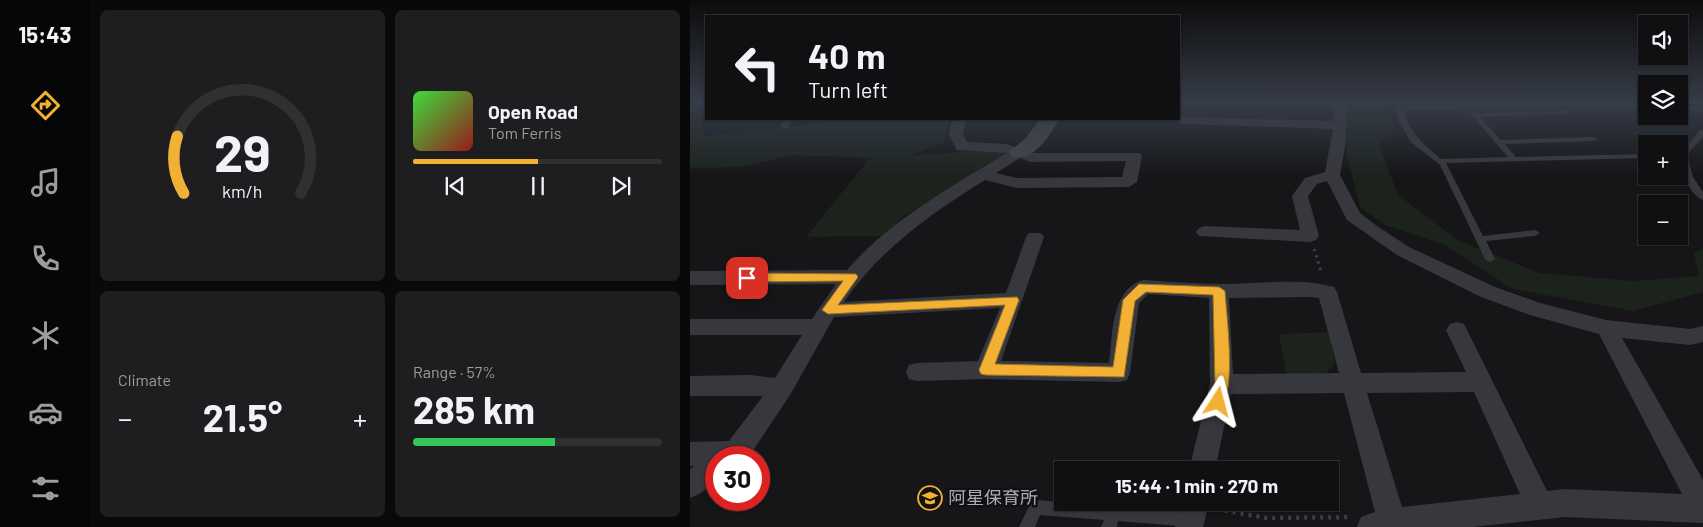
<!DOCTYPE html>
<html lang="en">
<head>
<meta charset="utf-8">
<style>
	:root { --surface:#101012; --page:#1e1e20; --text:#f1f3f6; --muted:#9c9d9f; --line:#303032; --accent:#f2b134 }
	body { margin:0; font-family:Barlow,"Noto Sans JP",sans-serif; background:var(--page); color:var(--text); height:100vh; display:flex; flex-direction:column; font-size:19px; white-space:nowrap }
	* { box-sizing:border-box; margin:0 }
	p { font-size:16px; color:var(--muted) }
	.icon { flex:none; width:28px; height:28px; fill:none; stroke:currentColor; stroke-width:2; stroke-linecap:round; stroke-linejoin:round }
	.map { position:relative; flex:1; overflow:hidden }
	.drawer { display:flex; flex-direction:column; gap:10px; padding:10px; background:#09090a; width:600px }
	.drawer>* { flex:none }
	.top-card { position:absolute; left:15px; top:15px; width:475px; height:105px; border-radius:0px; box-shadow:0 1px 4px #0004,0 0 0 1px var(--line); background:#101012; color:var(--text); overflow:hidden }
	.fabs { position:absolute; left:948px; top:15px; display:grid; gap:10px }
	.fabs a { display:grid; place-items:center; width:50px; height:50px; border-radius:0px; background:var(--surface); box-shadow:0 1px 4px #0004,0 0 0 1px var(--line); font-size:25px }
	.speed { position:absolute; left:15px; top:446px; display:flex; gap:10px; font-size:25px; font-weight:700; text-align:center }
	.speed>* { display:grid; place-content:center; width:65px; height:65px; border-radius:50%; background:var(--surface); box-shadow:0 1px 4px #0004,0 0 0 1px var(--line); line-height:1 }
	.speed .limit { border:8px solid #d22; background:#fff; color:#111 }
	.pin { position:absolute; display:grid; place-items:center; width:42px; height:42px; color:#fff; margin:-21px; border-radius:10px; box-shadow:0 2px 8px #0006 }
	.me { position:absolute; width:55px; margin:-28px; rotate:9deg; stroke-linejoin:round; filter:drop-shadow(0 0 4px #0008) }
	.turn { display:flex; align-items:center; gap:18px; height:105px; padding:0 20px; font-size:22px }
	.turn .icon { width:65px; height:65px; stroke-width:2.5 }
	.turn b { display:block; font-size:35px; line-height:42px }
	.big { font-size:38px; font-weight:700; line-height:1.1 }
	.drawer .tile { flex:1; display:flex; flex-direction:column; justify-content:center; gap:8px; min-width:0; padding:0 18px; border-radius:8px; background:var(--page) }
	.drawer .dial { align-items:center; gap:0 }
	.dial svg { height:130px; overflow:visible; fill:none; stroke:var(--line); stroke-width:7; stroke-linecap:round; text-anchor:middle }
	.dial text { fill:var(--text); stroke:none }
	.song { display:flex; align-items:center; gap:15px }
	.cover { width:60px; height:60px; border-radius:8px; background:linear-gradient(135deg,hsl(120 70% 55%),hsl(0 70% 35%)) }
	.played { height:5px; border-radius:2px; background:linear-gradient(90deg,var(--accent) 50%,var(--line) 50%) }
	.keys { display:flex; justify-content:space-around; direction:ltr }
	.heat { display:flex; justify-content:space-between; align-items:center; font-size:28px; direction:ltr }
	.charge { height:8px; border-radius:4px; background:linear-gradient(90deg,#34c759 57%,var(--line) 0) }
	.drawer .tiles { flex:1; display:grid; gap:10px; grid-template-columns:repeat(2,1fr) }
	.trip { position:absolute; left:364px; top:461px; width:285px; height:50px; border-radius:0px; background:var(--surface); box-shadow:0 1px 4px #0004,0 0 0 1px var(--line); font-weight:700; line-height:50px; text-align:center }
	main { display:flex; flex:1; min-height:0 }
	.menu { display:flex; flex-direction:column; width:90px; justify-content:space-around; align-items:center; background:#060607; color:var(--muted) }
	.menu .icon { width:35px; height:35px }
	.menu .selected { color:var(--accent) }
	.menu b { font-size:22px; color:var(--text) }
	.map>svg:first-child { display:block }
	.green { fill:#1c231d }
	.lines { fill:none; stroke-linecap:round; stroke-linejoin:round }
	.path-far1 { stroke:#3d3f44; stroke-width:3; stroke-dasharray:2.5 4; stroke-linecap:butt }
	.path { stroke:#3d3f44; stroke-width:4.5; stroke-dasharray:3 5; stroke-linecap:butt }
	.lane { fill:#37383d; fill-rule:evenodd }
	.street { fill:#37383d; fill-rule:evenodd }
	.secondary { fill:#45474d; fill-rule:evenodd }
	.route { fill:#f2b134; stroke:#9d7322 }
	.labels { text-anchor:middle; stroke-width:5; stroke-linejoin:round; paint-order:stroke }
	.near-poi-label { font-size:18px; fill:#a8adb8; stroke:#111113; text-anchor:start }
</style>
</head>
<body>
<main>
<nav class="menu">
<b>15:43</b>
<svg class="icon selected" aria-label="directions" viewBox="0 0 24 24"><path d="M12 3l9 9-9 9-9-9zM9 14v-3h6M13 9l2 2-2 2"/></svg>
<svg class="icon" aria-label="music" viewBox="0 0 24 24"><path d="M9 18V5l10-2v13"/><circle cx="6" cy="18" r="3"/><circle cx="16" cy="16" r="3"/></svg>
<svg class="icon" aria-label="phone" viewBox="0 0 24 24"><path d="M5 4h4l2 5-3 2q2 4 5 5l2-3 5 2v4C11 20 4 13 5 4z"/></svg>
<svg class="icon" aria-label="climate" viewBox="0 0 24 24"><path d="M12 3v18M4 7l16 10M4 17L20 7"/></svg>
<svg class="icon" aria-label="car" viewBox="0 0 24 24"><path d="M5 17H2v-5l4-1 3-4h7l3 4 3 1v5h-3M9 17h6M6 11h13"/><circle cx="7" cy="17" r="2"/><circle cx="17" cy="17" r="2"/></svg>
<svg class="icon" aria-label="filters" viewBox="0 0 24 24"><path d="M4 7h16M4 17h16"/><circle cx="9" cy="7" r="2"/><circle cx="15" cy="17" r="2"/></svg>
</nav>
<section class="drawer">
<div class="tiles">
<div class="tile dial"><svg viewBox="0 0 100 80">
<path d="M14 69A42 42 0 1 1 86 69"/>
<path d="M14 69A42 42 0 0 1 10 34" stroke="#f2b134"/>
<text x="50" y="56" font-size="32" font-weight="700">29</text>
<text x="50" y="72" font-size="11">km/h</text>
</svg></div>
<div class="tile">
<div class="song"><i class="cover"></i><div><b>Open Road</b><p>Tom Ferris</p></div></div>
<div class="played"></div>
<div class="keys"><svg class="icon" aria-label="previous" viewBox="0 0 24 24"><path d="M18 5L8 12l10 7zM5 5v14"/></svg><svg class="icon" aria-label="pause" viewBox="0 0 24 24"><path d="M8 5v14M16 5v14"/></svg><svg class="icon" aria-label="next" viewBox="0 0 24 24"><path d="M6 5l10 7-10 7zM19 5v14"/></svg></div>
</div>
<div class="tile"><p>Climate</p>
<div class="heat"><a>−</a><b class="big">21.5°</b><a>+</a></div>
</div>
<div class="tile"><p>Range · 57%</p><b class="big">285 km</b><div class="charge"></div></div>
</div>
</section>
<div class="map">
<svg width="1013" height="527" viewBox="0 0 1013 527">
	<rect width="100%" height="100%" fill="#161618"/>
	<path class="green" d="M0 102H7L10 107 14 136 107 126 150 119H259L254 142 220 156 307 149 318 153 213 217 192 236 116 237 179 159 188 158 99 155 52 167 0 168Z
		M657 102H698L705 130 689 144 708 195 769 241 850 273 943 281 1009 276 1004 253 1013 249V292L943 311 823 289 753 244 695 225 670 207 657 156Z
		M639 332 645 363 634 375 597 376 589 334Z"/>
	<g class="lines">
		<path class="path-far1" d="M624 249 632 274"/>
		<path class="path" d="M527 509 577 518 662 517"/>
		<path class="lane" d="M704 102H710L711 106 956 102V106L713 110C721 134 732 143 751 159L818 157 780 113 778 112 782 110 787 113 877 110 881 112 877 114 790 117 811 140 904 137 908 139 904 141 815 144 826 157 956 154V158L756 163 793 236 845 230 850 233 845 236 796 241 805 259 800 262 795 259 750 165 721 142 709 122Z
			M989 104 1013 108V112L989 108Z
			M95 119H102L97 128H94L90 126Z
			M1010 130H1013V137L997 154 1003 177 1013 192V200C998 194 991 169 989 154Z
			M346 500 499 513 504 515 506 520 504 525 500 527 428 521 427 527H411L414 520 350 515 345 527H329L341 502Z"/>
		<path class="street" d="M645 102H657L656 141 650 175 670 213 687 226 719 247 805 287 850 303 916 320 1000 329 1013 326V342L1000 345 932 338 1013 480V523L875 517 783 527H667L671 517 685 512 654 393 541 394 525 470H499L520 384 519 298 458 294 449 303 440 373 437 380 429 382 296 379 227 381 219 379 216 372 219 365 227 363 288 361 310 308 144 317 100 395 58 458H26V482L9 494 0 498V469L4 466H0V442L39 441 73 396H0V376L61 375 85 378 112 335H0V319H122L146 284 0 285V271L157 270C200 220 261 187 317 153L267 150 259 134 262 119H276L273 134 277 142 316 144 344 153H450L452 156 447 182 439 187 327 188 295 180C242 213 190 249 154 302L316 293 336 237 339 233H351L354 237 311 361 419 363C423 336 420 290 453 280 482 282 512 284 541 284 574 283 612 278 644 287L647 292 671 373 776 372 756 330 760 324 767 322 774 324 857 491 875 489 992 494 909 334 840 315 791 297 707 255 657 220 637 181 627 184 618 196 629 236 626 240 620 242 509 236 506 232 509 228 515 226 610 230 602 196 615 178 635 172 643 129 495 124 490 123 488 120 490 117 643 121ZM330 158 341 162 436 161 432 177 327 178 306 173ZM620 297 629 298 649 373 543 374 539 298ZM784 392 830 494 712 507 677 393Z
			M491 502H519L513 527H485Z"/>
		<path class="secondary" d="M350 119H370C359 135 345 162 322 157L319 152 336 138Z"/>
	</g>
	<linearGradient id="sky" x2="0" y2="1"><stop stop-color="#0c0c0d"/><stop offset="0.58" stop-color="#363c48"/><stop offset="1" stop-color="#363c48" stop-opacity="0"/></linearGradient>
	<rect width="1013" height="176" fill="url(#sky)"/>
	<path class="route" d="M57 273 166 274 168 277 148 305 327 297 329 300 305 364 423 367 433 300 449 284 529 287 535 291C537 320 545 381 533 406L528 408 523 406 521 402 525 384 523 295 456 292 445 301 434 377 296 375 291 374 289 370 315 305 138 314 132 310 153 281 57 282 51 278Z"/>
	<defs>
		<g id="school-ring" transform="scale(1.25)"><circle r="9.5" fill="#111113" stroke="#f2b134" stroke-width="1.5"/><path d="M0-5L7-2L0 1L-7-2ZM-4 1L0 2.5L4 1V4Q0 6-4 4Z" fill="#f2b134"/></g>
	</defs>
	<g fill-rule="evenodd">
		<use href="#school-ring" x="240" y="498"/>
	</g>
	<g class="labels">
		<g class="near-poi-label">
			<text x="258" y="504">阿星保育所</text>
		</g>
	</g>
</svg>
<div class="fabs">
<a><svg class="icon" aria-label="sound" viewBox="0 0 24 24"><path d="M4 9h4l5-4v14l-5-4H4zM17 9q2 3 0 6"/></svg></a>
<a><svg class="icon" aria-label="layers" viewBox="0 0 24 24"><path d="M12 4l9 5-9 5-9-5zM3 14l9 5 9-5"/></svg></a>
<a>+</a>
<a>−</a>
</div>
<div class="speed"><div class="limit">30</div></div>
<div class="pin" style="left:57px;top:278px;background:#d93025"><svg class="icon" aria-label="arrive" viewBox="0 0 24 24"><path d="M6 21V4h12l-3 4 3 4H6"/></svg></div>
<svg class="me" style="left:528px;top:402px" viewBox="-20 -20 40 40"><path d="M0-17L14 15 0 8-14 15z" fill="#f2b134" stroke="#fff" stroke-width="4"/></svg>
<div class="trip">15:44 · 1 min · 270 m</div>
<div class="top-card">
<div class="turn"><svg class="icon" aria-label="left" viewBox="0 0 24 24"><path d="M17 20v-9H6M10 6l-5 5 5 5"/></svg><div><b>40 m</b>Turn left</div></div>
</div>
</div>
</main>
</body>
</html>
